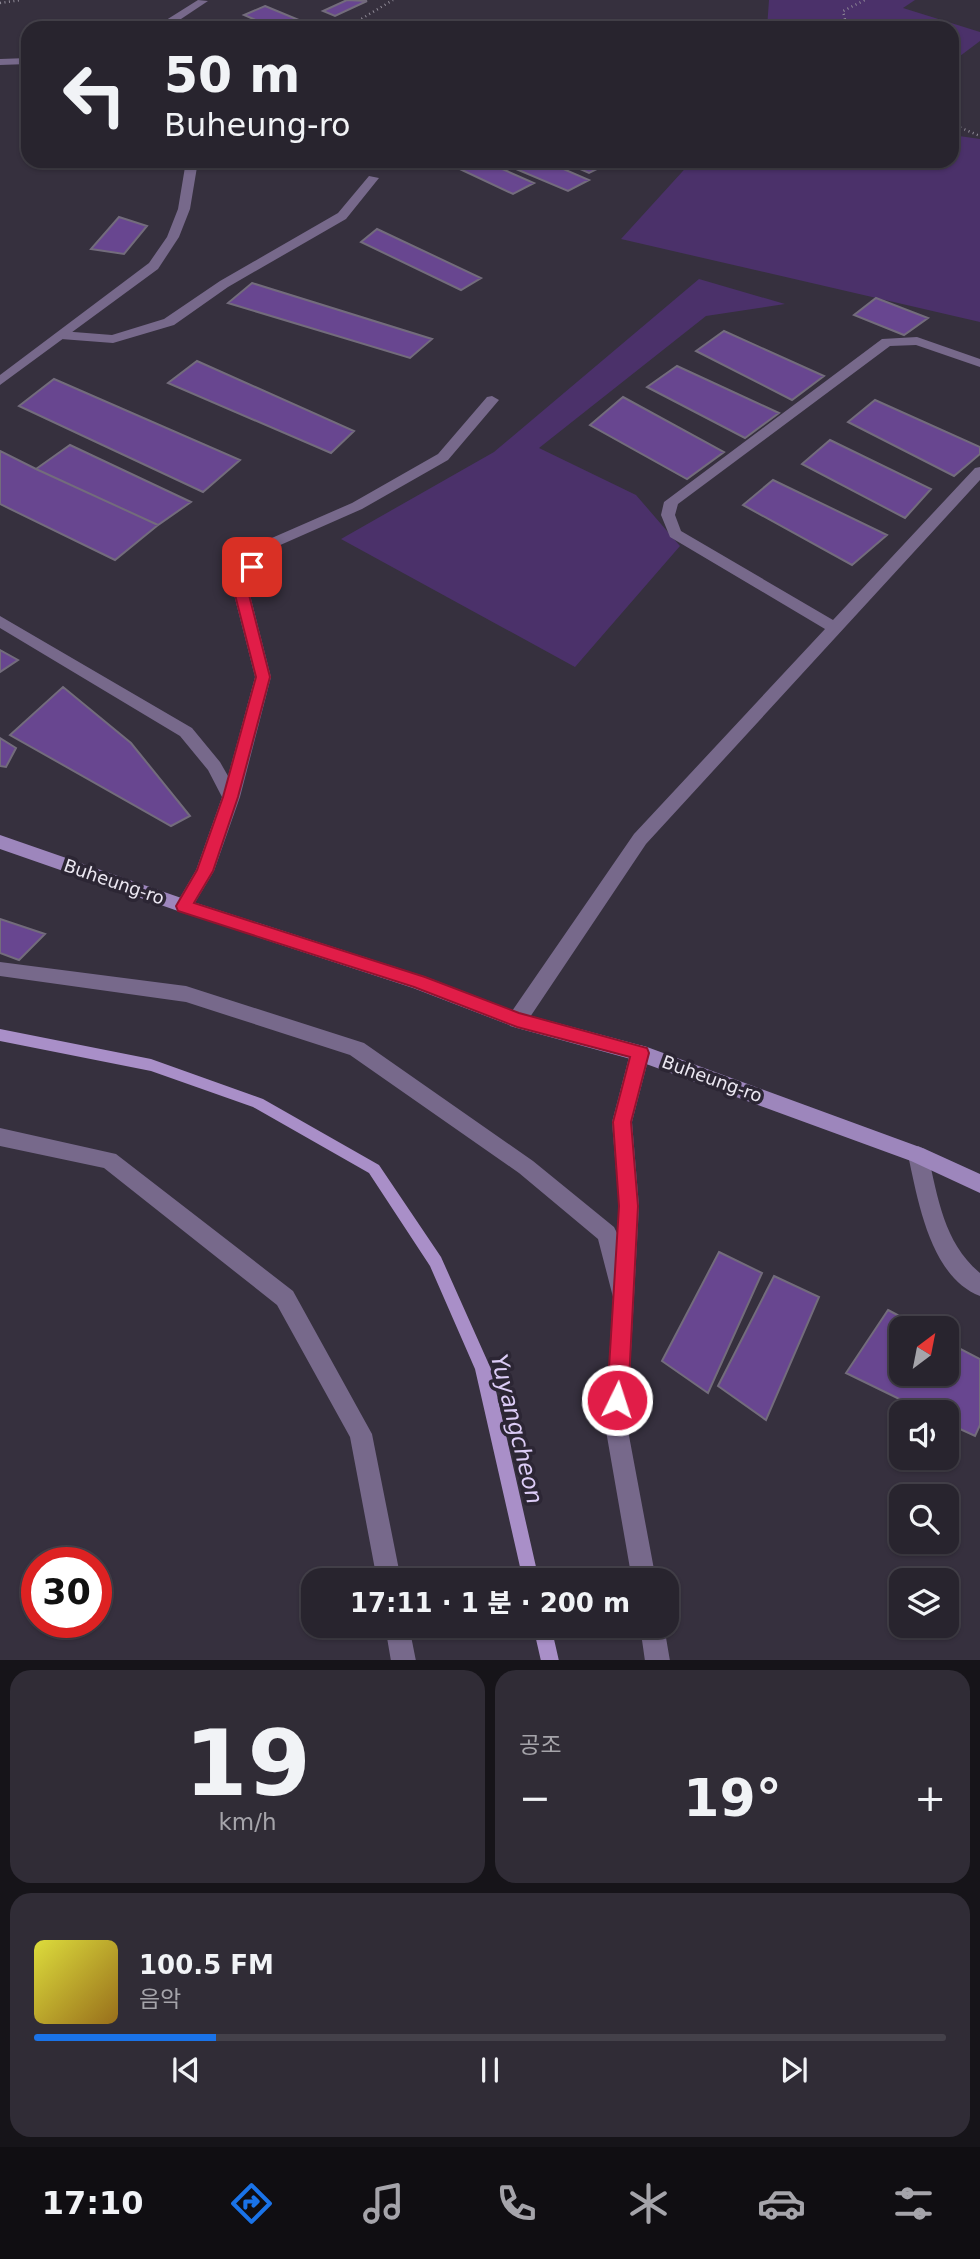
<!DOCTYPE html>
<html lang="ko">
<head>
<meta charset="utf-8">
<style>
	:root { --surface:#28242e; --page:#302c36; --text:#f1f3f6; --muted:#a5a4aa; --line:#44414a; --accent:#1a73e8 }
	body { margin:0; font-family:"DejaVu Sans","Noto Sans KR",sans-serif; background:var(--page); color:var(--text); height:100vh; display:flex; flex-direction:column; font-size:26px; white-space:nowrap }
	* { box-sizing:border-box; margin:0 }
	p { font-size:23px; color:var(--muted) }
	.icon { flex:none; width:38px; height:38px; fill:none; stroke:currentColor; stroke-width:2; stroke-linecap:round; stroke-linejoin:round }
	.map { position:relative; height:1660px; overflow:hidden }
	.drawer { display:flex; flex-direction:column; gap:10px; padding:10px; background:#161419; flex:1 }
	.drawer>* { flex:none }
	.banner { position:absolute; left:21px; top:21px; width:938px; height:147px; border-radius:21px; box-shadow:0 2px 5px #0004,0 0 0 2px var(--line); background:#28242e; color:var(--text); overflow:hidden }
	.needle { width:46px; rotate:32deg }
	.fabs { position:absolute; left:889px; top:1316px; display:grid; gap:14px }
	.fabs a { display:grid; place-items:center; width:70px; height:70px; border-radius:14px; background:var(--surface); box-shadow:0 2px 5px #0004,0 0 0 2px var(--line); font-size:35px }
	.speed { position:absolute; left:21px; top:1547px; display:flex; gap:14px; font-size:35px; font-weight:700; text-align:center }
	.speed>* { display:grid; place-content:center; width:91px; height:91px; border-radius:50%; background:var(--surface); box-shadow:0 2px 5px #0004,0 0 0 2px var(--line); line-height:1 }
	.speed .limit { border:10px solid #d22; background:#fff; color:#111 }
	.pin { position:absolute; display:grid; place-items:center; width:60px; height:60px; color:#fff; margin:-30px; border-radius:14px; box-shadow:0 4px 10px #0006 }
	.me { position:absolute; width:77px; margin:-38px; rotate:4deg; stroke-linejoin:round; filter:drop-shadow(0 0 5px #0008) }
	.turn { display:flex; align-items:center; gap:24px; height:147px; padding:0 28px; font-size:32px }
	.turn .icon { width:91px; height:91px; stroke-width:2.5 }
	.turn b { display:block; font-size:49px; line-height:60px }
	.big { font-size:52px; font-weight:800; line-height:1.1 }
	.drawer .tile { flex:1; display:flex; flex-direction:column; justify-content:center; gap:10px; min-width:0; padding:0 24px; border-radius:21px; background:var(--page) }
	.drawer .dial { align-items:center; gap:0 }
	.dial b { font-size:91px; line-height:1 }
	.song { display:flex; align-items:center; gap:21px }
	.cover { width:84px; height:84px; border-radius:10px; background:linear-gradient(135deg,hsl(60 70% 55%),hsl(40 70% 35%)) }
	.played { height:7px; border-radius:4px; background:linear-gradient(90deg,var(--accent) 20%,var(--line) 20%) }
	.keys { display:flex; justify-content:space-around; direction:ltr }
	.heat { display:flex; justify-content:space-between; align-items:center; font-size:38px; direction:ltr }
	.drawer .tiles { flex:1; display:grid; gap:10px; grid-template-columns:1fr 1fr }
	.tile:last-child { grid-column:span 2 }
	.trip { position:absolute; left:301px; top:1568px; width:378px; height:70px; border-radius:21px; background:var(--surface); box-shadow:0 2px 5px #0004,0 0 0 2px var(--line); font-weight:800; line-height:70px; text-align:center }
	.dock { display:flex; height:112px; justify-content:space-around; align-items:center; background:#100e12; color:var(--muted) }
	.dock .icon { width:49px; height:49px }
	.dock .selected { color:var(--accent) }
	.dock b { font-size:32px; color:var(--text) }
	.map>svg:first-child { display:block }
	.green { fill:#4b316a }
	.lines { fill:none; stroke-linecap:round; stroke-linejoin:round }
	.stream { fill:#a98fc8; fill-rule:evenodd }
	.building { fill:#684690; stroke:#736c7c; stroke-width:2 }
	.path { stroke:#918c98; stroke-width:2.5; stroke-dasharray:1 3.5; stroke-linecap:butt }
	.service { fill:#77698b; fill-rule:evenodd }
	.minor { fill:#77698b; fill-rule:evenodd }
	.secondary { fill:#9d86bc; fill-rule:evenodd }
	.route { fill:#e11d48; stroke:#92132f; stroke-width:2 }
	.labels { text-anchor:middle; stroke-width:7; stroke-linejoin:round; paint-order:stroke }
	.street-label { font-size:18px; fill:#ece8f2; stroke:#2c2634 }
	.near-water-label { font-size:23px; font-style:italic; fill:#dcccf6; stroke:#2c2634 }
</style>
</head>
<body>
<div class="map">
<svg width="980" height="1661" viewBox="0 0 980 1661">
	<rect width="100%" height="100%" fill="#36303e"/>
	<path class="green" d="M769 0H915L903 8 980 32V41L952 62V28H767Z
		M952 135 980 139V322L621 239 692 161H952Z
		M699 279 785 304 706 316 539 448 636 495 680 546 575 667 341 539 494 452Z"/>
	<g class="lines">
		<path class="stream" d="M0 1029 151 1059 263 1099 379 1165 441 1257 491 1369 539 1580H523L475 1369 430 1266 369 1173 253 1107 151 1071 0 1041Z
			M533 1626H551L559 1661H541Z"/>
	</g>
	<path class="building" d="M347 0 367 1 335 16 323 11Z
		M265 6 299 20 281 28H274L244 15Z
		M484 161 534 183 513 194 445 162Z
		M497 161H545L589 180 568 191Z
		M562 161H613L589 173Z
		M119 217 147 226 124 254 91 249Z
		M377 229 481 278 461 290 361 242Z
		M252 283 432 339 410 358 228 303Z
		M876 298 928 318 904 335 854 315Z
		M724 331 824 376 792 400 696 351Z
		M197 361 354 431 331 453 168 383Z
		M677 366 779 413 745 438 647 387Z
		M54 379 240 460 203 492 19 406Z
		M623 397 724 452 687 479 590 425Z
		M875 400 980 447V454L954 476 848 422Z
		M830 440 931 489 905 518 802 464Z
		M70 445 191 502 158 525 36 469Z
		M0 451 36 469 158 525 115 560 0 504Z
		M773 480 887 535 852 565 743 505Z
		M0 650 18 660 0 672Z
		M63 687 131 743 190 816 171 826 10 735Z
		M0 738 16 748 6 767 0 766Z
		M0 919 45 934 19 960 0 953Z
		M719 1252 762 1273 708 1393 662 1361Z
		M774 1276 819 1297 766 1420 718 1386Z
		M888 1310 922 1328H901V1374H947V1342L980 1359V1425L975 1436 947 1423V1412H926L846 1373Z"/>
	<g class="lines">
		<path class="path" d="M0 3 21 0
			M346 28 393 0
			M847 28 843 11 865 0
			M952 124 980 136"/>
		<path class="service" d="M198 0 208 1 172 25V28H162L163 22Z
			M369 176 379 178 346 219 228 287 174 325 113 343 61 339 54 335 61 331 112 335 164 319 220 281 338 213Z
			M917 337 980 359V367L916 345 890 346 678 504 675 515 681 531 833 620 975 468 980 467V480L646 844 524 1026 517 1028 510 1026 507 1020 510 1014 634 834 825 629 670 537 661 515 664 502 882 339Z
			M492 396 499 400 448 460 362 509 269 550 248 587 271 677 240 797 214 871 190 911H178L175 906 196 870 222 797 208 770 180 736 0 628V616L192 728 220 762 228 776 255 677 232 587 258 544 352 503 438 454 487 397Z
			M918 1146 925 1149 928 1155C938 1198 944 1243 980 1273V1296C930 1277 918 1200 908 1155L911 1149Z"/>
		<path class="minor" d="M28 58V64L0 65V59Z
			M186 161H198L190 209 179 237 158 269 0 385V375L149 263 167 237 178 209Z
			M0 962 186 986 364 1043 533 1161 614 1227 617 1233 619 1206 612 1122 630 1053 633 1047 640 1045 647 1047 650 1053 632 1122 639 1206 627 1425 656 1580H632L605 1425 613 1297 598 1239 519 1173 350 1055 186 1002 0 976Z
			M0 1128 116 1154 293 1291 372 1434 401 1580H377L350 1437 277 1305 104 1168 0 1146Z
			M385 1626H409L416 1661H391Z
			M640 1626H664L670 1661H645Z"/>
		<path class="secondary" d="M0 835 190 901 426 977 520 1013 647 1047 925 1149 980 1174V1193L911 1161 638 1061 517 1028 413 988 178 911 0 849Z"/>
	</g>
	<path class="route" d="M252 563 259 567 247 587 270 677 238 797 213 871 194 903 425 977 519 1013 647 1048 649 1053 631 1122 638 1206 628 1400 624 1407 617 1410 610 1407 607 1400 619 1206 613 1122 630 1057 517 1027 414 987 178 911 176 906 197 870 223 797 256 677 233 587 247 564Z"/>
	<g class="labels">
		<g class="street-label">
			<text transform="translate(114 882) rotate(19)" y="6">Buheung-ro</text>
			<text transform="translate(712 1079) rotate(20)" y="6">Buheung-ro</text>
		</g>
		<g class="near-water-label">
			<text transform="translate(517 1429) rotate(76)" y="8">Yuyangcheon</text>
		</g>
	</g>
</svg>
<div class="fabs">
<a><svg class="needle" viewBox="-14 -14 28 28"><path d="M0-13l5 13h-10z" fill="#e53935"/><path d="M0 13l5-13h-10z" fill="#a5a4aa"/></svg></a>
<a><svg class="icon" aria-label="sound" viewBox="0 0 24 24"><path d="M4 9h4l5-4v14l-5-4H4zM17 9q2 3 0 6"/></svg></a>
<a><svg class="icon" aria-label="search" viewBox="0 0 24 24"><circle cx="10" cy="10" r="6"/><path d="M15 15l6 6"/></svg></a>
<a><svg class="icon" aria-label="layers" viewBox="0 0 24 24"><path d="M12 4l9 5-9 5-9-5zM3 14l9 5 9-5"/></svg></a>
</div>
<div class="speed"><div class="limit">30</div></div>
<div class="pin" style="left:252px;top:567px;background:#d93025"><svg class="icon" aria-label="arrive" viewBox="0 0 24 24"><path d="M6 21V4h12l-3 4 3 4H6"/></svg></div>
<svg class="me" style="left:617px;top:1400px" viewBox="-20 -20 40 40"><circle r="17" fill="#e11d48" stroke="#fff" stroke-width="3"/><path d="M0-11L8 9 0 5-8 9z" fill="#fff"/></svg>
<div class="trip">17:11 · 1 분 · 200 m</div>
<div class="banner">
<div class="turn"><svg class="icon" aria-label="left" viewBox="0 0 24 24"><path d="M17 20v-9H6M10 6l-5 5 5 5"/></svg><div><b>50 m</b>Buheung-ro</div></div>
</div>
</div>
<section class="drawer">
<div class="tiles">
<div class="tile dial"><b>19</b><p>km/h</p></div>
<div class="tile"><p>공조</p>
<div class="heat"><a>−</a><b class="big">19°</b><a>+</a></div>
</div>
<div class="tile">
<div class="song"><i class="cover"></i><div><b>100.5 FM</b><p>음악</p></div></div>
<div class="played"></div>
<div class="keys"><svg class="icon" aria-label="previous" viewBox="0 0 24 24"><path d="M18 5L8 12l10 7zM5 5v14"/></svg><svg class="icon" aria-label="pause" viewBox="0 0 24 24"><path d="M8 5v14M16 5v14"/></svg><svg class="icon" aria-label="next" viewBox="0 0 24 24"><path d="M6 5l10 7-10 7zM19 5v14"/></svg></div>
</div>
</div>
</section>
<nav class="dock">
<b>17:10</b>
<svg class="icon selected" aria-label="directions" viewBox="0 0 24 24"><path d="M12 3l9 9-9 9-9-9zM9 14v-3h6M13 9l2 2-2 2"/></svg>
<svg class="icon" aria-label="music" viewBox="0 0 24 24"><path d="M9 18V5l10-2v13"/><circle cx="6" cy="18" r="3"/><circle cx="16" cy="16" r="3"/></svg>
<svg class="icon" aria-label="phone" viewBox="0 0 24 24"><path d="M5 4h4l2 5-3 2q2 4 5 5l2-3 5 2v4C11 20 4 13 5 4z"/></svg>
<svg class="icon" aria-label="climate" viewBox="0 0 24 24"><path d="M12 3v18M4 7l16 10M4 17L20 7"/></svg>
<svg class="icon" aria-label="car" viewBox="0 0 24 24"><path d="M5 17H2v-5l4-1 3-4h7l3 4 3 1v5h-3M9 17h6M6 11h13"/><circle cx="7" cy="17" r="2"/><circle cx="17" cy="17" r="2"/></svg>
<svg class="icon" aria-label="filters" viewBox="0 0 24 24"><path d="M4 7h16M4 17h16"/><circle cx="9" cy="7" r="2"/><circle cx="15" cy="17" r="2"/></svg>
</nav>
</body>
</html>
